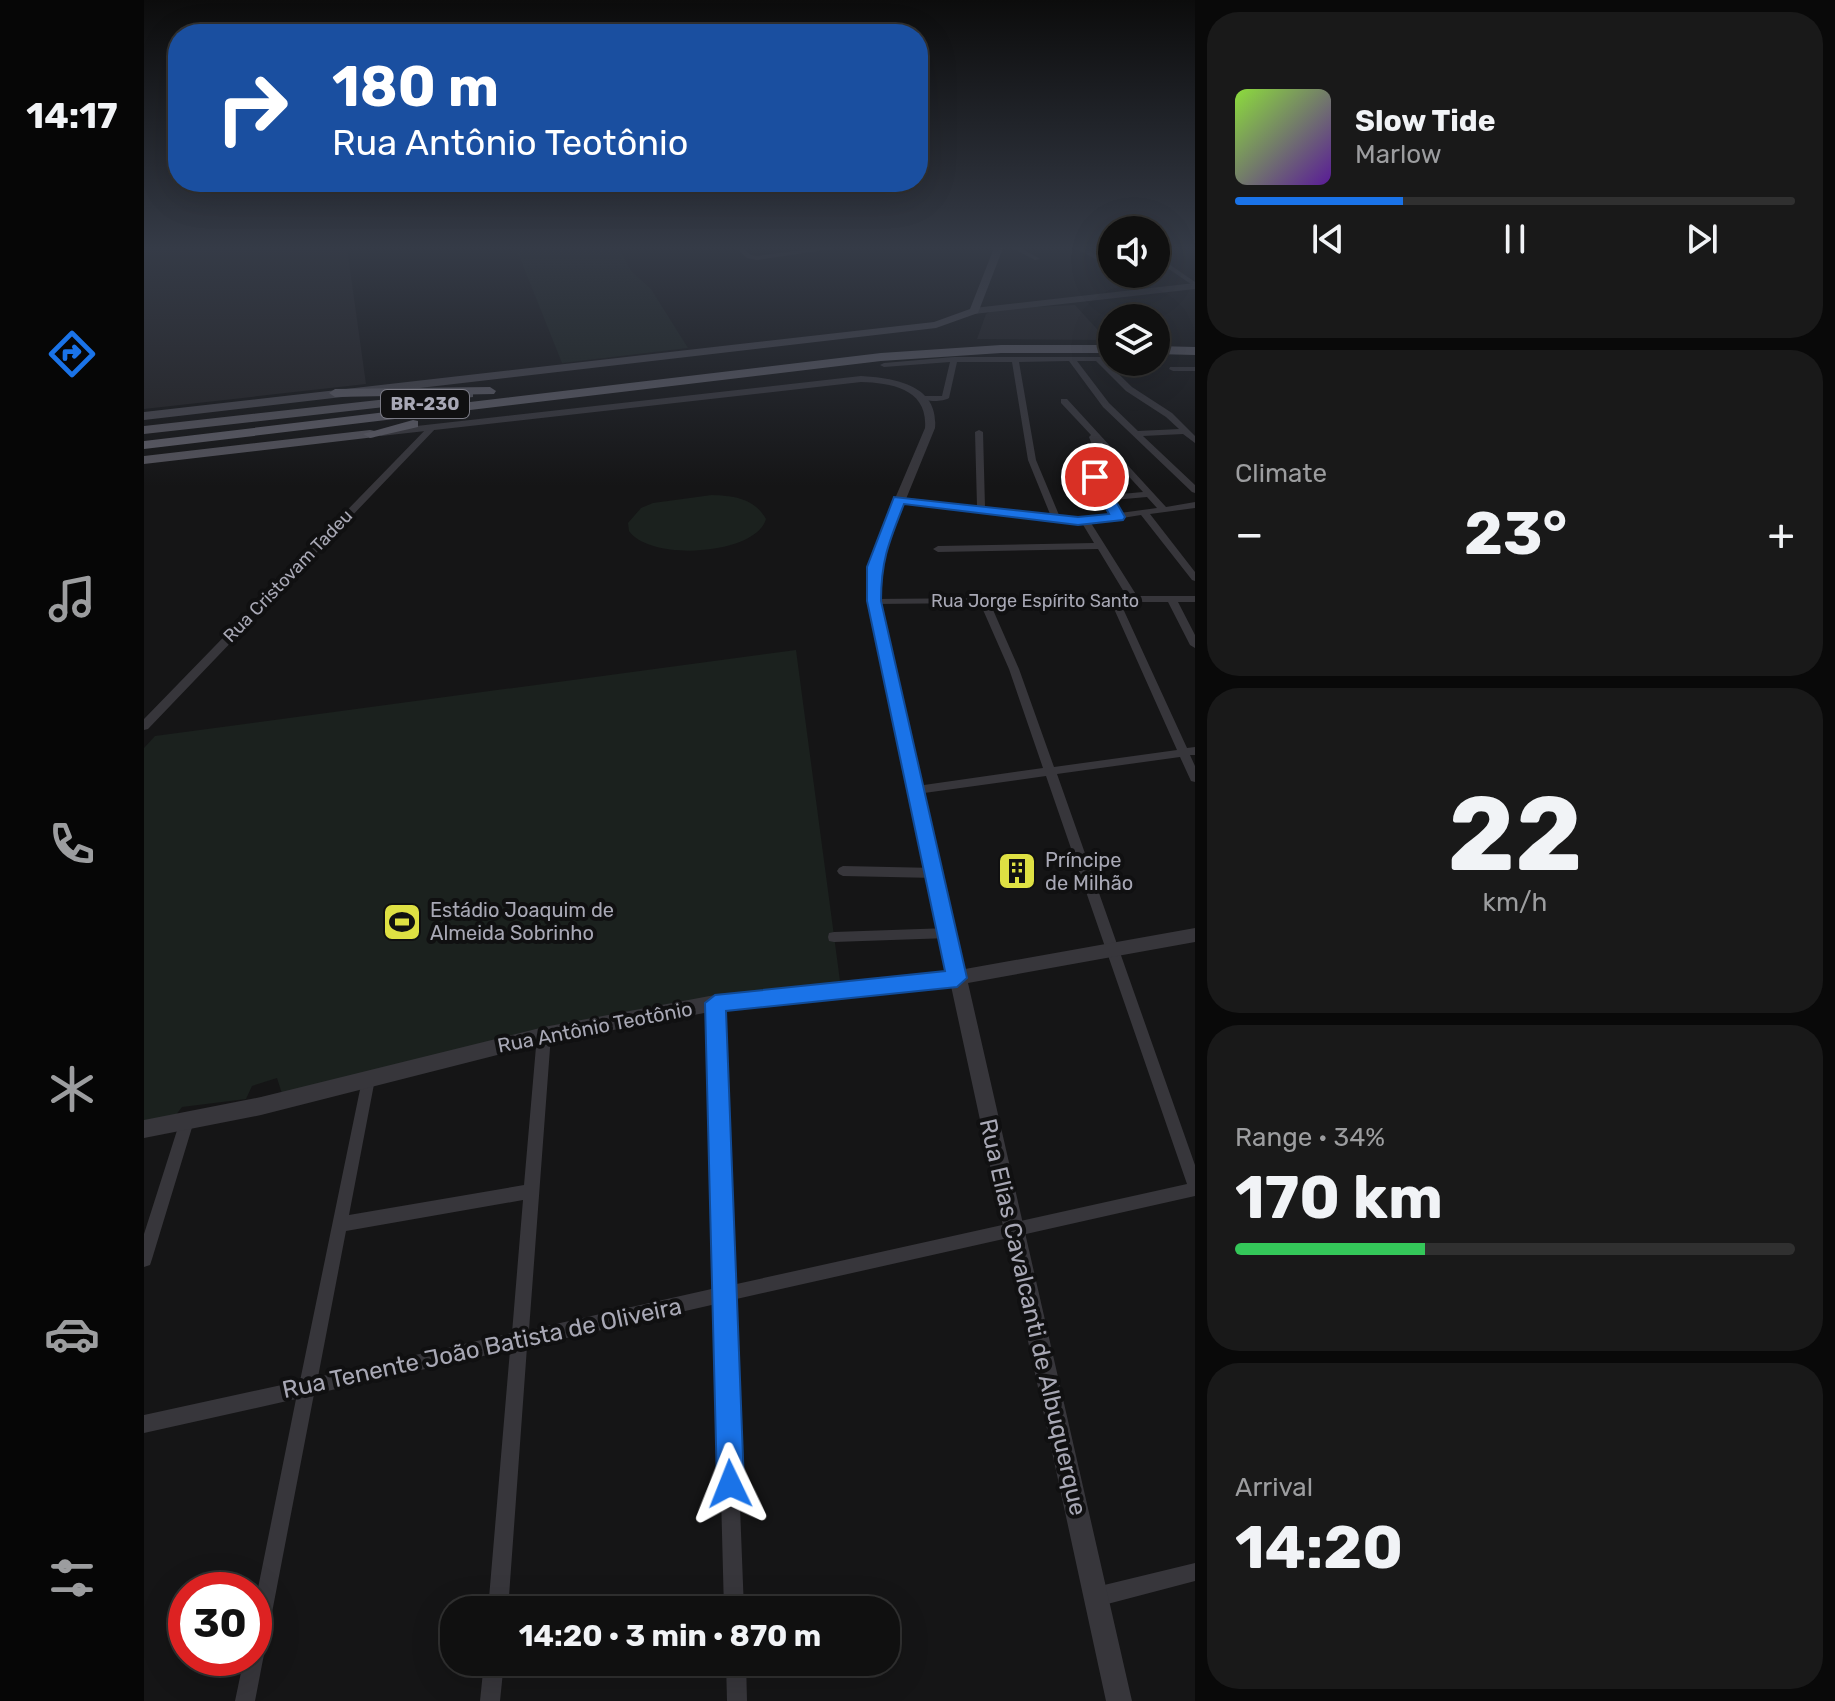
<!DOCTYPE html>
<html lang="en">
<head>
<meta charset="utf-8">
<style>
	:root { --surface:#101010; --page:#191919; --text:#f1f3f6; --muted:#9c9d9f; --line:#303030; --accent:#1a73e8 }
	body { margin:0; font-family:Rubik,sans-serif; background:var(--page); color:var(--text); height:100vh; display:flex; flex-direction:column; font-size:30px; white-space:nowrap }
	* { box-sizing:border-box; margin:0 }
	p { font-size:26px; color:var(--muted) }
	.icon { flex:none; width:44px; height:44px; fill:none; stroke:currentColor; stroke-width:2; stroke-linecap:round; stroke-linejoin:round }
	.map { position:relative; flex:1; overflow:hidden }
	.drawer { display:flex; flex-direction:column; gap:12px; padding:12px; background:#090909; width:640px }
	.drawer>* { flex:none }
	.banner { position:absolute; left:24px; top:24px; width:760px; height:168px; border-radius:32px; box-shadow:0 8px 32px #0002,0 0 0 2px var(--line); background:#1a4fa0; color:#fff; overflow:hidden }
	.controls { position:absolute; left:954px; top:216px; display:grid; gap:16px }
	.controls a { display:grid; place-items:center; width:72px; height:72px; border-radius:50%; background:var(--surface); box-shadow:0 8px 32px #0002,0 0 0 2px var(--line); font-size:40px }
	.speed { position:absolute; left:24px; top:1572px; display:flex; gap:16px; font-size:40px; font-weight:700; text-align:center }
	.speed>* { display:grid; place-content:center; width:104px; height:104px; border-radius:50%; background:var(--surface); box-shadow:0 8px 32px #0002,0 0 0 2px var(--line); line-height:1 }
	.speed .limit { border:12px solid #d22; background:#fff; color:#111 }
	.pin { position:absolute; display:grid; place-items:center; width:68px; height:68px; color:#fff; margin:-34px; border:4px solid #fff; border-radius:50%; box-shadow:0 2px 8px #0007 }
	.me { position:absolute; width:88px; margin:-44px; rotate:358deg; stroke-linejoin:round; filter:drop-shadow(0 0 6px #0008) }
	.turn { display:flex; align-items:center; gap:28px; height:168px; padding:0 32px; font-size:36px }
	.turn .icon { width:104px; height:104px; stroke-width:2.5 }
	.turn b { display:block; font-size:56px; line-height:68px }
	.big { font-size:60px; font-weight:700; line-height:1.1 }
	.drawer .widget { flex:1; display:flex; flex-direction:column; justify-content:center; gap:12px; min-width:0; padding:0 28px; border-radius:32px; background:var(--page) }
	.drawer .dial { align-items:center; gap:0 }
	.dial b { font-size:104px; line-height:1 }
	.song { display:flex; align-items:center; gap:24px }
	.cover { width:96px; height:96px; border-radius:12px; background:linear-gradient(135deg,hsl(90 70% 55%),hsl(270 70% 35%)) }
	.played { height:8px; border-radius:4px; background:linear-gradient(90deg,var(--accent) 30%,var(--line) 30%) }
	.keys { display:flex; justify-content:space-around; direction:ltr }
	.heat { display:flex; justify-content:space-between; align-items:center; font-size:44px; direction:ltr }
	.charge { height:12px; border-radius:6px; background:linear-gradient(90deg,#34c759 34%,var(--line) 0) }
	.trip { position:absolute; left:296px; top:1596px; width:460px; height:80px; border-radius:32px; background:var(--surface); box-shadow:0 8px 32px #0002,0 0 0 2px var(--line); font-weight:700; line-height:80px; text-align:center }
	main { display:flex; flex:1; min-height:0 }
	.dock { display:flex; flex-direction:column; width:144px; justify-content:space-around; align-items:center; background:#060606; color:var(--muted) }
	.dock .icon { width:56px; height:56px }
	.dock .selected { color:var(--accent) }
	.dock b { font-size:36px; color:var(--text) }
	.map>svg:first-child { display:block }
	.built { fill:#222123 }
	.green { fill:#1b211e }
	.lines { fill:none; stroke-linecap:round; stroke-linejoin:round }
	.minor { fill:#37363b; fill-rule:evenodd }
	.tertiary { fill:#37363b; fill-rule:evenodd }
	.secondary { fill:#45444b; fill-rule:evenodd }
	.primary { fill:#53525a; fill-rule:evenodd }
	.trunk { fill:#5b5a63; fill-rule:evenodd }
	.route { fill:#1a73e8; stroke:#114b97; stroke-width:2 }
	.labels { text-anchor:middle; stroke-width:8; stroke-linejoin:round; paint-order:stroke }
	.shield { fill:#101011; stroke:#7a7a84; stroke-width:2 }
	.shield-label { font-size:18px; font-weight:bold; fill:#a8a8b5 }
	.far-street-label { font-size:18px; fill:#a8a8b5; stroke:#101011 }
	.poi-label { font-size:20px; fill:#a8a8b5; stroke:#101011; text-anchor:start }
	.street-label { font-size:20px; fill:#a8a8b5; stroke:#101011 }
	.near-street-label { font-size:24px; fill:#a8a8b5; stroke:#101011 }
</style>
</head>
<body>
<main>
<nav class="dock">
<b>14:17</b>
<svg class="icon selected" aria-label="directions" viewBox="0 0 24 24"><path d="M12 3l9 9-9 9-9-9zM9 14v-3h6M13 9l2 2-2 2"/></svg>
<svg class="icon" aria-label="music" viewBox="0 0 24 24"><path d="M9 18V5l10-2v13"/><circle cx="6" cy="18" r="3"/><circle cx="16" cy="16" r="3"/></svg>
<svg class="icon" aria-label="phone" viewBox="0 0 24 24"><path d="M5 4h4l2 5-3 2q2 4 5 5l2-3 5 2v4C11 20 4 13 5 4z"/></svg>
<svg class="icon" aria-label="climate" viewBox="0 0 24 24"><path d="M12 3v18M4 7l16 10M4 17L20 7"/></svg>
<svg class="icon" aria-label="car" viewBox="0 0 24 24"><path d="M5 17H2v-5l4-1 3-4h7l3 4 3 1v5h-3M9 17h6M6 11h13"/><circle cx="7" cy="17" r="2"/><circle cx="17" cy="17" r="2"/></svg>
<svg class="icon" aria-label="filters" viewBox="0 0 24 24"><path d="M4 7h16M4 17h16"/><circle cx="9" cy="7" r="2"/><circle cx="15" cy="17" r="2"/></svg>
</nav>
<div class="map">
<svg width="1051" height="1701" viewBox="0 0 1051 1701">
	<rect width="100%" height="100%" fill="#151516"/>
	<path class="built" d="M0 248H203L222 384 0 409Z
		M931 305 963 340 833 339 842 314 851 309Z"/>
	<path class="green" d="M372 248H475L487 271 507 289 544 348 418 363Z
		M568 495C590 496 610 498 622 519 612 555 507 562 485 531L484 523 497 508 509 503Z
		M652 650 696 981 449 1021 139 1097 133 1078 108 1086 102 1099 38 1107 28 1120 0 1125V748L11 736Z"/>
	<g class="lines">
		<path class="minor" d="M592 248H599L607 255 613 256 674 248H694L613 260 603 258Z
			M868 248H877L896 259 891 260Z
			M931 248H939L968 263V268Z
			M1012 255 1051 282V287L1012 260Z
			M975 274H982L1004 292 999 293Z
			M810 357H957L988 387 1028 413 1051 436V443L1039 434 999 436 1051 485V493L1048 492 959 407 925 361 875 362 892 460 915 515 941 518 968 514 947 477 939 454 948 445 945 437 947 435 917 403V399H923L1022 507 1051 502V508L1006 514 1051 572V581L1048 580 997 515 947 523 993 596H1051V602H1034L1051 635V648L1046 645 1024 602H976L1043 748 1051 747V755H1046L1051 766V782L1047 781 1036 757 913 774 1051 1165V1196L588 1300 600 1610H580L572 1304 383 1347 364 1610H344L366 1350 170 1394 111 1701H91L100 1658H110V1608L152 1399 0 1433V1415L156 1381 219 1075 224 1073 229 1075 231 1079 205 1215 380 1185 393 1035 395 1031 400 1029 405 1031 407 1035 385 1330 572 1288 564 1003 566 999 571 997 576 999 578 1003 588 1285 1043 1184 902 776 773 794 767 790 773 786 899 768 865 669 836 603 730 604 727 603V599L983 597 954 549 794 552 789 549 794 546 950 543 938 523 840 512 837 514 833 511 752 502 751 500 755 497 833 506 831 432 835 430 839 432 841 507 906 514 884 460 868 362H813L805 398C799 402 782 402 776 398L780 396H798L806 362 740 367 736 365 740 363ZM933 361H952L982 391 1022 417 1035 429 994 431 965 403ZM956 445 999 492 966 495 955 477 947 455ZM1003 497 1013 508 976 513 969 500ZM967 602 1033 750 910 767 875 669 846 603ZM379 1200 368 1333 174 1377 202 1231Z
			M1026 367H1051V371H1029L1025 369Z
			M286 425 293 427 4 729 0 730V719Z
			M699 866 792 868 796 870 798 873 796 876 792 878 699 876 695 874 693 871 695 868Z
			M805 928 810 929 811 933 810 937 805 938 690 942 685 941 684 937 685 933 690 932Z
			M43 1114 48 1116 50 1121 8 1259 6 1265 0 1267V1234L36 1121 38 1116Z
			M1051 1563V1581L952 1607 945 1604 942 1597 945 1590 952 1587Z
			M340 1662H360L356 1701H336Z
			M582 1662H602L603 1701H583Z"/>
		<path class="tertiary" d="M1051 283V289L830 314 825 311 830 308Z
			M717 376C751 378 795 385 791 428L742 548 736 567V601L821 969 1051 928V942L824 983 988 1701H962L807 986 571 1011 400 1043 117 1115 0 1138V1120L117 1097 400 1027 571 995 804 972 724 601V567L730 548 781 428C784 389 748 383 717 382L237 436 232 433 237 430Z"/>
		<path class="secondary" d="M850 248H859L834 313 792 328 0 420V412L790 322 826 309Z"/>
		<path class="primary" d="M325 390 329 391V397L0 434V426Z
			M226 430 231 431V437L0 464V456Z"/>
		<path class="trunk" d="M857 345H968V353H857L737 361 0 449V441L737 353Z
			M1012 346 1051 347V355L1012 354Z
			M346 387 352 391 350 394 191 397 185 393 191 389Z
			M269 420 274 421V427L226 438 219 434Z"/>
	</g>
	<linearGradient id="sky" x2="0" y2="1"><stop stop-color="#0c0c0c"/><stop offset="0.51" stop-color="#353b47"/><stop offset="1" stop-color="#353b47" stop-opacity="0"/></linearGradient>
	<rect width="1051" height="486" fill="url(#sky)"/>
	<path class="route" d="M951 474 958 477 981 517 979 520 934 525 760 504C745 542 737 560 737 601L823 978 813 987 582 1011 600 1484 596 1494 586 1498 577 1494 573 1484 561 1003 571 995 801 971 723 601V567L750 497 934 517 965 514 945 477Z"/>
	<defs>
		<g id="building-square" transform="scale(2)"><rect x="-9" y="-9" width="18" height="18" rx="4" fill="#dee043" stroke="#101011"/><path d="M-4-6H4V6H1V3H-1V6H-4ZM-2.5-4.3h1.7v1.8h-1.7ZM.8-4.3h1.7v1.8H.8ZM-2.5-1h1.7V.8h-1.7ZM.8-1h1.7V.8H.8Z" fill="#111"/></g>
		<g id="stadium-square" transform="scale(2)"><rect x="-9" y="-9" width="18" height="18" rx="4" fill="#dee043" stroke="#101011"/><path d="M0-5a6.5 5 0 1 0 0 10a6.5 5 0 1 0 0-10ZM-3.5-1.8h7v3.6h-7Z" fill="#111"/></g>
	</defs>
	<g fill-rule="evenodd">
		<use href="#building-square" x="873" y="871"/>
		<use href="#stadium-square" x="258" y="922"/>
	</g>
	<g class="labels">
		<rect class="shield" x="237" y="390" width="88" height="28" rx="6"/>
		<g class="shield-label">
			<text x="281" y="410">BR-230</text>
		</g>
		<g class="far-street-label">
			<text transform="translate(144 576) rotate(-46)" y="6">Rua Cristovam Tadeu</text>
			<text x="891" y="607">Rua Jorge Espírito Santo</text>
		</g>
		<g class="poi-label">
			<text x="901" y="867">Príncipe<tspan x="901" dy="23">de Milhão</tspan></text>
			<text x="286" y="917">Estádio Joaquim de<tspan x="286" dy="23">Almeida Sobrinho</tspan></text>
		</g>
		<g class="street-label">
			<text transform="translate(451 1027) rotate(-11)" y="7">Rua Antônio Teotônio</text>
		</g>
		<g class="near-street-label">
			<text transform="translate(889 1317) rotate(77)" y="8">Rua Elias Cavalcanti de Albuquerque</text>
			<text transform="translate(338 1348) rotate(-12)" y="8">Rua Tenente João Batista de Oliveira</text>
		</g>
	</g>
</svg>
<div class="controls">
<a><svg class="icon" aria-label="sound" viewBox="0 0 24 24"><path d="M4 9h4l5-4v14l-5-4H4zM17 9q2 3 0 6"/></svg></a>
<a><svg class="icon" aria-label="layers" viewBox="0 0 24 24"><path d="M12 4l9 5-9 5-9-5zM3 14l9 5 9-5"/></svg></a>
</div>
<div class="speed"><div class="limit">30</div></div>
<div class="pin" style="left:951px;top:477px;background:#d93025"><svg class="icon" aria-label="arrive" viewBox="0 0 24 24"><path d="M6 21V4h12l-3 4 3 4H6"/></svg></div>
<svg class="me" style="left:586px;top:1484px" viewBox="-20 -20 40 40"><path d="M0-17L14 15 0 8-14 15z" fill="#1a73e8" stroke="#fff" stroke-width="4"/></svg>
<div class="trip">14:20 · 3 min · 870 m</div>
<div class="banner">
<div class="turn"><svg class="icon" aria-label="right" viewBox="0 0 24 24"><path d="M7 20v-9h11M14 6l5 5-5 5"/></svg><div><b>180 m</b>Rua Antônio Teotônio</div></div>
</div>
</div>
<section class="drawer">
<div class="widget">
<div class="song"><i class="cover"></i><div><b>Slow Tide</b><p>Marlow</p></div></div>
<div class="played"></div>
<div class="keys"><svg class="icon" aria-label="previous" viewBox="0 0 24 24"><path d="M18 5L8 12l10 7zM5 5v14"/></svg><svg class="icon" aria-label="pause" viewBox="0 0 24 24"><path d="M8 5v14M16 5v14"/></svg><svg class="icon" aria-label="next" viewBox="0 0 24 24"><path d="M6 5l10 7-10 7zM19 5v14"/></svg></div>
</div>
<div class="widget"><p>Climate</p>
<div class="heat"><a>−</a><b class="big">23°</b><a>+</a></div>
</div>
<div class="widget dial"><b>22</b><p>km/h</p></div>
<div class="widget"><p>Range · 34%</p><b class="big">170 km</b><div class="charge"></div></div>
<div class="widget"><p>Arrival</p><b class="big">14:20</b></div>
</section>
</main>
</body>
</html>
